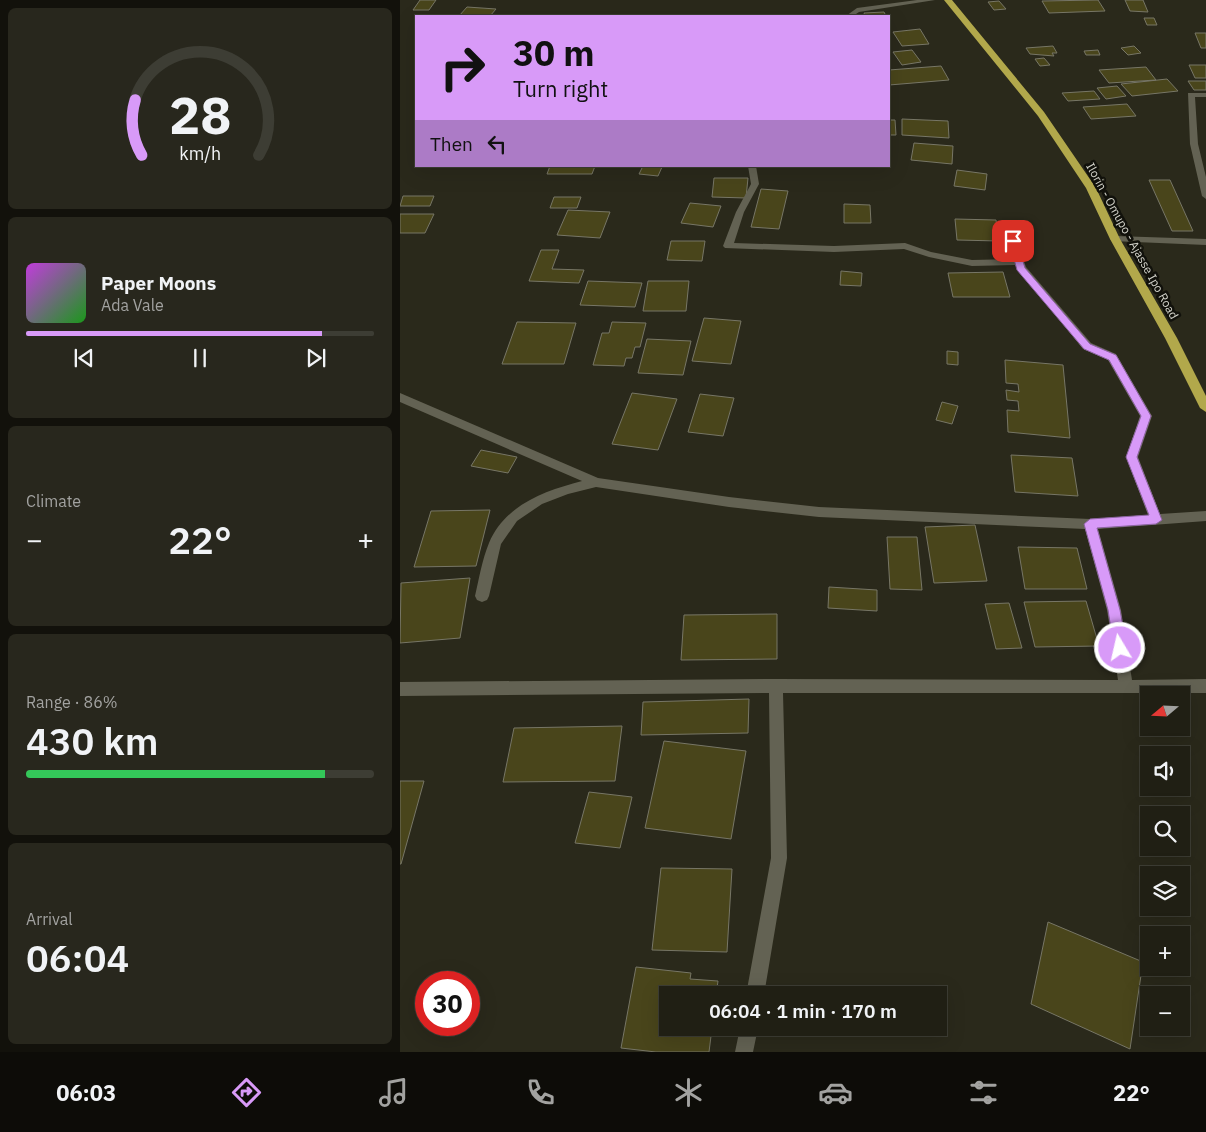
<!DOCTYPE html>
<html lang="en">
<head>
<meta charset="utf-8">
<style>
	:root { --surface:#201f14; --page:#28271d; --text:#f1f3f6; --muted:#a2a2a0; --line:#3d3d34; --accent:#d89af8 }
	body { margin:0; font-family:"IBM Plex Sans",sans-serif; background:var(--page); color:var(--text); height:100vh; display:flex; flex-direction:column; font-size:19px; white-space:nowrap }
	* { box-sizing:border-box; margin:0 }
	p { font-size:16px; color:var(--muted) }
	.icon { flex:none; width:28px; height:28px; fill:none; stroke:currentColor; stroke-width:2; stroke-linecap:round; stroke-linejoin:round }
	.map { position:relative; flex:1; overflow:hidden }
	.side { display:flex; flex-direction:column; gap:8px; padding:8px; background:#12110b; width:400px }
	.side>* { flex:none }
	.hud { position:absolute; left:15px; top:15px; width:475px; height:152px; border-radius:0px; box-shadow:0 5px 20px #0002,0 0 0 1px var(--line); background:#d89af8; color:#111; overflow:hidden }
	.needle { width:32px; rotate:251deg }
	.buttons { position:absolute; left:740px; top:686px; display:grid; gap:10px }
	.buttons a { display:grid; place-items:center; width:50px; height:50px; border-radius:0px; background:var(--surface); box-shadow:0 5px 20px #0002,0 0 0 1px var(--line); font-size:25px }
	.speed { position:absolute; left:15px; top:971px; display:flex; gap:10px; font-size:25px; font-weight:700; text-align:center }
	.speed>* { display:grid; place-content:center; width:65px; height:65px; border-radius:50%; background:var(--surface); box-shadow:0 5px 20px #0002,0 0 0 1px var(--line); line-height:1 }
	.speed .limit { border:8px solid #d22; background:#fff; color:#111 }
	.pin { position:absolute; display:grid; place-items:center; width:42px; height:42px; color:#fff; margin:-21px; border-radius:10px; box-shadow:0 2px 8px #0006 }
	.me { position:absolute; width:55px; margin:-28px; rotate:351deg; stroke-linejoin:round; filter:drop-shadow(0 0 4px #0008) }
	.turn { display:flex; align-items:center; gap:18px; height:105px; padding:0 15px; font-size:22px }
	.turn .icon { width:65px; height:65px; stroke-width:2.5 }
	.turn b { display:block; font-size:35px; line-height:42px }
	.then { display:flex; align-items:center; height:48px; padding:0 15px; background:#0003; gap:10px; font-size:19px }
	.big { font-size:38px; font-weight:600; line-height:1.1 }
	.side .card { flex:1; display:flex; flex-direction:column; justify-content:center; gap:8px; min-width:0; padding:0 18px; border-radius:8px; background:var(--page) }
	.side .dial { align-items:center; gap:0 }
	.dial svg { height:130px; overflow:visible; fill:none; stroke:var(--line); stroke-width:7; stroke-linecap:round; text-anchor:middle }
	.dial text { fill:var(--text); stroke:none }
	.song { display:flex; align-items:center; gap:15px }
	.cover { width:60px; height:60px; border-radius:8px; background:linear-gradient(135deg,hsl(290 70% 55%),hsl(120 70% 35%)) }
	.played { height:5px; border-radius:2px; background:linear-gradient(90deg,var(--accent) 85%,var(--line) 85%) }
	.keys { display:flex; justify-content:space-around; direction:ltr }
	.heat { display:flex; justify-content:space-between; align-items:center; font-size:28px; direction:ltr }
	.charge { height:8px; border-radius:4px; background:linear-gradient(90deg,#34c759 86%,var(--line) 0) }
	.trip { position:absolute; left:259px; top:986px; width:288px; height:50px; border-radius:0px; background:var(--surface); box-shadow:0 5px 20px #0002,0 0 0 1px var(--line); font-weight:600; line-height:50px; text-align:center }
	.tab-bar { display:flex; height:80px; justify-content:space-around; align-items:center; background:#0d0c08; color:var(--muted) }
	.tab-bar .icon { width:35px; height:35px }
	.tab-bar .current { color:var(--accent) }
	.tab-bar b { font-size:22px; color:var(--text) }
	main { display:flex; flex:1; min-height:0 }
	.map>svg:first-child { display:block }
	.building { fill:#49451b; stroke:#777666 }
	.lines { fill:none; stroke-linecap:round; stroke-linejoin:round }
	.minor { fill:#636253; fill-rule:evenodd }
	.trunk { fill:#b2a84b; fill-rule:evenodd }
	.route { fill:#d89af8; stroke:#8c64a1 }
	.labels { text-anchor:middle; stroke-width:5; stroke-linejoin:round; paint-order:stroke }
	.far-street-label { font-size:12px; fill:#d3d3ca; stroke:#11110b }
</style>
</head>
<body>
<main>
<section class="side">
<div class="card dial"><svg viewBox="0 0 100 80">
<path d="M14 69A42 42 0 1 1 86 69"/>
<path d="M14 69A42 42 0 0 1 10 35" stroke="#d89af8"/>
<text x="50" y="56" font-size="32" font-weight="700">28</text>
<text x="50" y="72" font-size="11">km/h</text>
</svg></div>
<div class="card">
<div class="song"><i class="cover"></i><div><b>Paper Moons</b><p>Ada Vale</p></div></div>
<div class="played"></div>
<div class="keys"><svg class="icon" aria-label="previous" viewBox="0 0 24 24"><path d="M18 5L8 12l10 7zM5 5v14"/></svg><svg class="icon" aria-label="pause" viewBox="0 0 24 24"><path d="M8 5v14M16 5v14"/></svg><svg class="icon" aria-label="next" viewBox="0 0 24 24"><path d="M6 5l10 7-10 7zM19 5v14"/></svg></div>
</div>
<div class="card"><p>Climate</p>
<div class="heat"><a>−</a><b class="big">22°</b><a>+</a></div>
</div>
<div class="card"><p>Range · 86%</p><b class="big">430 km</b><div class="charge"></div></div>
<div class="card"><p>Arrival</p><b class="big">06:04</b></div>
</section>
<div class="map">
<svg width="806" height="1052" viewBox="0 0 806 1052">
	<rect width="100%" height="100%" fill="#2a291b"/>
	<path class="building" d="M20 0H36L29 10H13Z
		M698 0 705 11 649 13 642 1Z
		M725 0H743L748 12 730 11Z
		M599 1 606 9 594 10 588 2Z
		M67 7 96 9 90 16H59Z
		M484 12 486 16H465L464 13Z
		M744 18H754L757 25H747Z
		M520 29 529 44 502 46 493 32Z
		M795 33H806V48H801Z
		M653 46 657 53H652L654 56 630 54 626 48Z
		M734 46 741 53 728 55 721 48Z
		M512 50 521 62 502 65 493 52Z
		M698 50 700 55H686L684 51Z
		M644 58 650 65 640 66 635 59Z
		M789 65H806V78H795Z
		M541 66 549 80 489 85V70Z
		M746 67 756 80 709 83 699 70Z
		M767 79 778 91 732 96 721 84Z
		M788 81H806V90H794Z
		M717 86 726 96 706 99 697 88Z
		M694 91 700 99 668 101 662 93Z
		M727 104 736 116 691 119 683 107Z
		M502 119 548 121 549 138 502 135Z
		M489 120H495L496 135H489Z
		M514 143 553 146 552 164 511 160Z
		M150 166H195L192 174H147Z
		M243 166H254L262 167 258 176 239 174Z
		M557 170 587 174 585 190 554 186Z
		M314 178H348L346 198 312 197Z
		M749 180H770L793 231H772Z
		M361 189 388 191 379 229 351 227Z
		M3 196H34L30 206H0Z
		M154 197H181L177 208H150Z
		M290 203 321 206 313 227 281 223Z
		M444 204 470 205 471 223H444Z
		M168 210 210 212 200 238 157 235Z
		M0 214H34L25 233H0Z
		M555 219 596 220 599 241 557 240Z
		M271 241H305L302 261 267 260Z
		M141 250H159L152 269 184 270 179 283 129 281Z
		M441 271 462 273 461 286 440 285Z
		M603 272 610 297H553L548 273Z
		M188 281 242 283 235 307 180 305Z
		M248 281H289L286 311H243Z
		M304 318 341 321 331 364 292 361Z
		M117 322 176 323 164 364H102Z
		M212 322 246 323 240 347H235L232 358H226L224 366 193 365 202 333H209Z
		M247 339 291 341 283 375 238 373Z
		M547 351 558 352V365L547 364Z
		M605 360 663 365 670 438 608 432 607 410 619 411 618 401 607 400 606 390 619 392 618 384 606 383Z
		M232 393 277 399 258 450 212 444Z
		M300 394 334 398 323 436 288 432Z
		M542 402 558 406 552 424 536 420Z
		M81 450 117 457 108 473 71 466Z
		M611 455 672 458 678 496 615 492Z
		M90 510 76 566 14 567 31 511Z
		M575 525 587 581 534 583 525 527Z
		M487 537H517L522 590 490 589Z
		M618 547 677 548 687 589H625Z
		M70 578 60 638 0 643 1 583Z
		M429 587 477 590V611L428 608Z
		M686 601 699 646 635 647 624 602Z
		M609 603 622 648 596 649 585 604Z
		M377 614V659L281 660 284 615Z
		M349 699 348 733 241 735 243 702Z
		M222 726 215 781 103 782 114 728Z
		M264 741 346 751 331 839 245 828Z
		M0 781H24L1 864H0Z
		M189 792 232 797 220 848 175 843Z
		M261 868 332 869 327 952 252 950Z
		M648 922 743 962 730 1049 631 1004Z
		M236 967 291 973 290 979 318 981 316 995H268V1028H312L309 1052H256L221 1048Z"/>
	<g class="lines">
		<path class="minor" d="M517 0H535L459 12 453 16H446L457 8Z
			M788 93H806V97H795L798 144 806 177V199L802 196 790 144Z
			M348 166H356L359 184 344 212 334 243 434 246 505 243 531 252 572 260 614 259 608 241 610 239H616L626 267 691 343 716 354 752 416 738 457 760 514 806 511V521L698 529 721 610 732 680 806 679V693H383L387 858 364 995H346L371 858 369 693 0 696V682L376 679 718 680 707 610 685 529 419 517 329 507 196 487 168 494 142 504 117 521 101 544 89 596 87 600 82 602 77 600 75 596C79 579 82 560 89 543 105 505 144 491 182 481L0 402V393L198 478 329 497 419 507 690 519 748 515 726 457 740 416 708 360 683 349 615 265 572 266 529 257 504 249 434 252 325 248 323 246 336 212 351 184Z
			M715 236 806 239V245L712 241 710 239Z
			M340 1028H358L353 1052H335Z"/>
		<path class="trunk" d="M544 0H552L644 112 696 188 720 239 777 338 806 396V412L800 408 765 338 710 239 686 188 638 116Z"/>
	</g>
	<path class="route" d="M613 238 617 241 625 268 690 344 716 355 751 416 737 457 762 520 756 524 697 528 720 610 727 648 725 653 720 654 716 653 714 648 708 610 684 524 690 519 749 515 726 457 741 416 709 360 684 349 617 270 609 241Z"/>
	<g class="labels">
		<g class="far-street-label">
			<text transform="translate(732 241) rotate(61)" y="4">Ilorin - Omupo - Ajasse Ipo Road</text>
		</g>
	</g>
</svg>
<div class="buttons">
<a><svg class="needle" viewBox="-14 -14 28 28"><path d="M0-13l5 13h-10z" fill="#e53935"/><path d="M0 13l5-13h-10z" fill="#a2a2a0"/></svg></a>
<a><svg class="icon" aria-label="sound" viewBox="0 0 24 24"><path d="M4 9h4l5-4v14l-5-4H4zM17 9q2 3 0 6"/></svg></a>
<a><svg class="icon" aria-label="search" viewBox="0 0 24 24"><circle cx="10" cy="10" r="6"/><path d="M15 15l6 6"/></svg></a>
<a><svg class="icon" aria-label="layers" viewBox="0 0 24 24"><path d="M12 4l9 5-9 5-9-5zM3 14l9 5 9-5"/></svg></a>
<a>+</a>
<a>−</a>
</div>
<div class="speed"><div class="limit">30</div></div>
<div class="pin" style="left:613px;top:241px;background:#d93025"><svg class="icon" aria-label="arrive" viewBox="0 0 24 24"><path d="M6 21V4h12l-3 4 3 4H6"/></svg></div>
<svg class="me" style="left:720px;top:648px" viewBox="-20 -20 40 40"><circle r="17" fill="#d89af8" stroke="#fff" stroke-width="3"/><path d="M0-11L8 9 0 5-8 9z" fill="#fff"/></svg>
<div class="trip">06:04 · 1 min · 170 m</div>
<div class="hud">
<div class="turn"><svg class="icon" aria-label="right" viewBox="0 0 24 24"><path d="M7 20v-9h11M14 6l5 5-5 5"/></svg><div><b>30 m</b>Turn right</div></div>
<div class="then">Then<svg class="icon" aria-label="left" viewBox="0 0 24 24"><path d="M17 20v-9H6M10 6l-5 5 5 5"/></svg></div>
</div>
</div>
</main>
<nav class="tab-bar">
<b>06:03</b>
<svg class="icon current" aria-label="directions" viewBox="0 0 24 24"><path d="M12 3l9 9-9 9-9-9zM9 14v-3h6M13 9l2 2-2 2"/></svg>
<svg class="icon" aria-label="music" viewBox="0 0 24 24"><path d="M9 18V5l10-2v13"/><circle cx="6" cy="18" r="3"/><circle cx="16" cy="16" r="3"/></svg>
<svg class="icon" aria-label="phone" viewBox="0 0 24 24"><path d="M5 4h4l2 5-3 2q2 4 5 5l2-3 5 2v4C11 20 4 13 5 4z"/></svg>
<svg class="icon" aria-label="climate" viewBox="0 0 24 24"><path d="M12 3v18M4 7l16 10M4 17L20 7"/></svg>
<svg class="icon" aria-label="car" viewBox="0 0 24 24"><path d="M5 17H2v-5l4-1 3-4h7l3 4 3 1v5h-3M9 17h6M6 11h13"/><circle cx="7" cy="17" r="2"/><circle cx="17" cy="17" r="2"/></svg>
<svg class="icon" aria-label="filters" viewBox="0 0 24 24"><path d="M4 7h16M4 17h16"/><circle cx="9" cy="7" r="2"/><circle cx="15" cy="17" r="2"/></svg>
<b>22°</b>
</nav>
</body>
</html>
